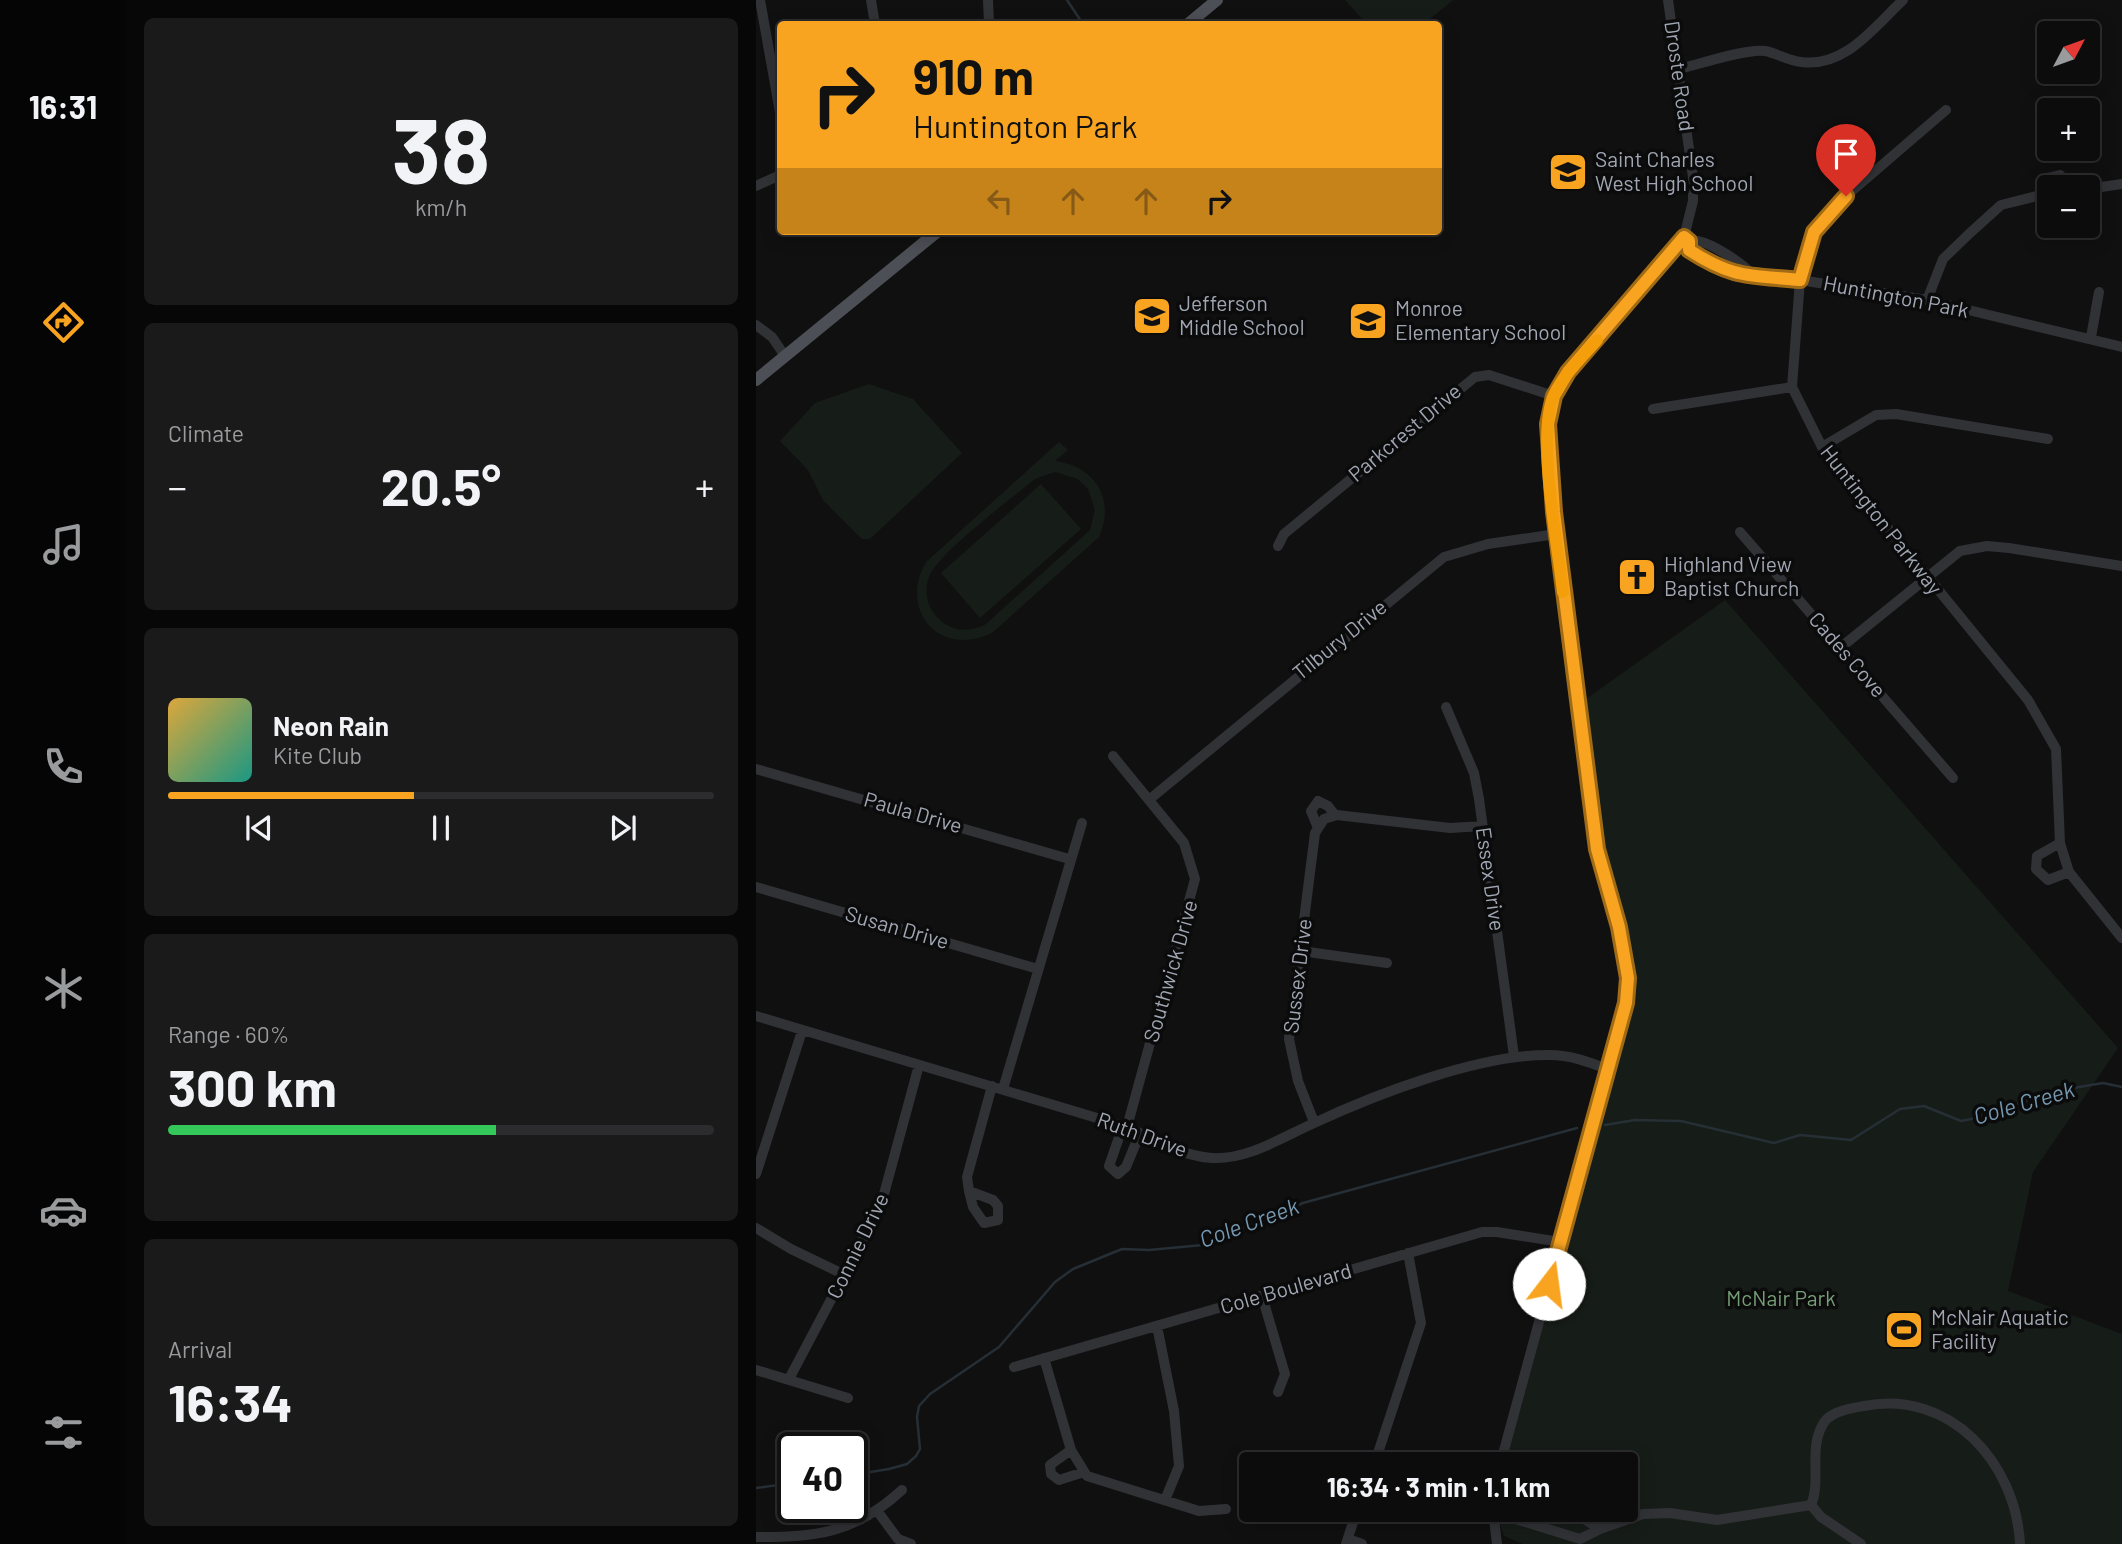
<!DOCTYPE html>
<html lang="en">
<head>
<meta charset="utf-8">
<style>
	:root { --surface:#0c0c0d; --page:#1a1a1b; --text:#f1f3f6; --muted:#9a9b9d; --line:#2c2c2e; --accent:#f8a421 }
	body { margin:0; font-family:Barlow,sans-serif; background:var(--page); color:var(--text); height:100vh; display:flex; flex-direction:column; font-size:26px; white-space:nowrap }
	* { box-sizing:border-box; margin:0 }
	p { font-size:23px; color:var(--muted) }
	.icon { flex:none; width:38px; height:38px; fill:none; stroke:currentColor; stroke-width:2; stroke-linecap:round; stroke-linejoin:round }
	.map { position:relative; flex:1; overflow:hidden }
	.side { display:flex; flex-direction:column; gap:18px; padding:18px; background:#070707; width:630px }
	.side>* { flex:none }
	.hud { position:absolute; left:21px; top:21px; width:665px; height:214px; border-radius:7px; box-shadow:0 4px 18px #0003,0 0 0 2px var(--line); background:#f8a421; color:#111; overflow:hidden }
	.needle { width:46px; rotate:49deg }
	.fabs { position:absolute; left:1281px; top:21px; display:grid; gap:14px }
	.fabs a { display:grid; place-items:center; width:63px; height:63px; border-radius:7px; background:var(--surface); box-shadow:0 4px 18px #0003,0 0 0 2px var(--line); font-size:35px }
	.speed { position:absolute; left:21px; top:1432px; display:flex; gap:14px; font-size:35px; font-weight:700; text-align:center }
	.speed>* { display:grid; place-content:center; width:91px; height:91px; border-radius:50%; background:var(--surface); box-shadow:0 4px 18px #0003,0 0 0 2px var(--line); line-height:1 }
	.speed .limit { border:4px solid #111; border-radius:10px; background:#fff; color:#111 }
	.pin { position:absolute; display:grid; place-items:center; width:60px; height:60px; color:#fff; margin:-72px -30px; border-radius:50% 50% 50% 0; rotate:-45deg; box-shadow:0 0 7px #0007 }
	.pin .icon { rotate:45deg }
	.me { position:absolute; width:77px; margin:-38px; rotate:15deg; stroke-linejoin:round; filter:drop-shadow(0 0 5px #0008) }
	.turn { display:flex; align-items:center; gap:24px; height:147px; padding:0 21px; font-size:32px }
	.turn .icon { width:91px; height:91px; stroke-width:2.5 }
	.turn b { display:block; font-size:49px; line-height:60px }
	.lanes { display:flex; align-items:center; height:66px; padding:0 21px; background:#0003; justify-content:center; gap:35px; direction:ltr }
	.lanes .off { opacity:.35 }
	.big { font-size:52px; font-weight:700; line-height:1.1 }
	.side .widget { flex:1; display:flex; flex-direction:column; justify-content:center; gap:10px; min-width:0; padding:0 24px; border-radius:10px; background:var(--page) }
	.side .dial { align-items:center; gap:0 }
	.dial b { font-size:91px; line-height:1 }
	.song { display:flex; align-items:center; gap:21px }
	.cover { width:84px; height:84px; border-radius:10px; background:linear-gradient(135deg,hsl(40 70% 55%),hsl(170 70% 35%)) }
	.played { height:7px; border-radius:4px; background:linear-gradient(90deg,var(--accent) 45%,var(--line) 45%) }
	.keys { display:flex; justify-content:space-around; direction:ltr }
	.heat { display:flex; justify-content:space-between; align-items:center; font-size:38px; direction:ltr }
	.charge { height:10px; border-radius:5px; background:linear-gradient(90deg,#34c759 60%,var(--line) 0) }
	.trip { position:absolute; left:483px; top:1452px; width:399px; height:70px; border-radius:7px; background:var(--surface); box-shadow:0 4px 18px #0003,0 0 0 2px var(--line); font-weight:700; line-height:70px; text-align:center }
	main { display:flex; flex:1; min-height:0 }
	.tabs { display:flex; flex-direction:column; width:126px; justify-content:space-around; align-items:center; background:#050505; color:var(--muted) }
	.tabs .icon { width:49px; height:49px }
	.tabs .active { color:var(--accent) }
	.tabs b { font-size:32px; color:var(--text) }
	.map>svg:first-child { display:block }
	.park { fill:#161c17; fill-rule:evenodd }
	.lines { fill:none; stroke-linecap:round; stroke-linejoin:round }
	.stream { stroke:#262f35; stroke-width:2.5 }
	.minor { stroke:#313236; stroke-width:10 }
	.major { stroke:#4d4f56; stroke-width:12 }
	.route-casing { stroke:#a16b15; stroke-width:18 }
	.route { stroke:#f8a421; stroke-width:12 }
	.slow { stroke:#f59e0b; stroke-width:12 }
	.labels { text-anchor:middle; stroke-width:7; stroke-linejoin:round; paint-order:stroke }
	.street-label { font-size:21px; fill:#a0a7b3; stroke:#0b0b0c }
	.poi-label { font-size:21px; fill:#a0a7b3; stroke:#0b0b0c; text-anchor:start }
	.park-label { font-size:21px; fill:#769f77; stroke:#0b0b0c }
	.water-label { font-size:23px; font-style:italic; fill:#7598b0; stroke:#0b0b0c }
</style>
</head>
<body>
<main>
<nav class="tabs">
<b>16:31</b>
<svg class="icon active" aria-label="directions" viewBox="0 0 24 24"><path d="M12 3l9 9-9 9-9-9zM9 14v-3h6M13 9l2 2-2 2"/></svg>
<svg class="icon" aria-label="music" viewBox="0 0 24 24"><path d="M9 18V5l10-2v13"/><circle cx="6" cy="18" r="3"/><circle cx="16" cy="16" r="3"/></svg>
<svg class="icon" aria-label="phone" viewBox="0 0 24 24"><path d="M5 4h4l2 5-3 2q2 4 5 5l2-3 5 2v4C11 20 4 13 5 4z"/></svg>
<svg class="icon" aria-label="climate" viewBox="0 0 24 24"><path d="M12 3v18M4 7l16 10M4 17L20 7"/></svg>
<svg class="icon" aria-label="car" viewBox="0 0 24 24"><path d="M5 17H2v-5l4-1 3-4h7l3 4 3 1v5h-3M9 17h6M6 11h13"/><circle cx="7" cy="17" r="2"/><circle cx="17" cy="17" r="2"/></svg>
<svg class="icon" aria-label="filters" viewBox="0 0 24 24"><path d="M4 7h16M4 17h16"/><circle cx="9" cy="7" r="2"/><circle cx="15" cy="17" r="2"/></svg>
</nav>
<section class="side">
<div class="widget dial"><b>38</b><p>km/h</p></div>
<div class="widget"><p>Climate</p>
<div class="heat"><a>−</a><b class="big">20.5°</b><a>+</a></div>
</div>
<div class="widget">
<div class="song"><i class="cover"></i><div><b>Neon Rain</b><p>Kite Club</p></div></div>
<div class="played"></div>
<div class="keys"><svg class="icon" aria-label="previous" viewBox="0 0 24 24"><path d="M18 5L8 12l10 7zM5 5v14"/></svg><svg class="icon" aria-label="pause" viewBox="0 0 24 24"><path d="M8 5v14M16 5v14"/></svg><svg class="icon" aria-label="next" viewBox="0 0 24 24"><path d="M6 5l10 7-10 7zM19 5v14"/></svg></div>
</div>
<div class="widget"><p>Range · 60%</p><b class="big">300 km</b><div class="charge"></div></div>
<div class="widget"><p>Arrival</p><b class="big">16:34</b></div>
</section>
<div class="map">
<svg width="1366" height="1544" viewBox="0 0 1366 1544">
	<rect width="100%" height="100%" fill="#101011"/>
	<path class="park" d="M589 0H697L668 24H611Z
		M113 384 157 399 206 453 114 539H106L67 500 52 470 24 441 59 403Z
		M303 442 312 450 299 461C339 466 360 499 343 537L236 633C184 658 142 611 170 562ZM299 472 322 479 332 489 339 510 334 530 230 624C215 632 198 632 185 621 172 610 167 593 173 577 181 554 256 498 279 479Z
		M285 484 325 529 224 618 185 573Z
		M969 600 1362 1048 1277 1172 1252 1291 1366 1334V1544H767L748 1536 739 1510H870V1465H749L872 978 841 849 823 704Z"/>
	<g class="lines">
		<path class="stream" d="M311 0 327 24
			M849 1125 879 1120 925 1121 1018 1143 1044 1135 1095 1140 1144 1109 1168 1106 1205 1121 1230 1116 1293 1092 1347 1083 1366 1087
			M96 1475 133 1469 151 1464 160 1456 164 1449 161 1417 163 1406 174 1394 243 1347 299 1282 317 1269 366 1249 393 1250 447 1245 547 1203 821 1128
			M0 1488 37 1483"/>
		<path class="minor" d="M4 0 24 112
			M115 0 119 24
			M232 0 233 24
			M924 69C943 64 992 48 1009 51 1021 53 1032 61 1045 62 1089 68 1118 27 1147 0
			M1190 110 1090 196 1058 232 1044 280 1036 387 1066 447 1272 700 1300 749 1304 843 1313 872 1366 938
			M0 186 24 175
			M1332 189 1366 184
			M1285 195 1291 178 1304 175 1316 187
			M928 237 933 241V250L957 265 985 276 1044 280 1171 300 1366 347
			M933 241C949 237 986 263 998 276
			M1171 300 1187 259 1214 233 1245 205 1293 193
			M0 325 16 337 29 356
			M1335 337 1343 292
			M897 409 1036 387
			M1066 447 1120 415 1140 414 1292 439
			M984 532 1197 778
			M522 546 528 534 719 377 733 375 798 396
			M1084 648 1204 551 1231 546 1253 548 1366 566
			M690 707 718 773 723 799 758 1056
			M357 756 428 843 439 879 371 1127
			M0 769 313 859
			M394 799 688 557 732 544 800 534
			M562 828 555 811 562 801 572 806 579 815
			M1304 843 1281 856 1280 869 1292 880 1313 872
			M0 887 282 969
			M545 951 631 963
			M0 1016 371 1127C397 1139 426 1156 456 1158 491 1160 525 1138 556 1124 620 1094 724 1054 794 1055 814 1055 833 1062 851 1069
			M247 1089 326 823
			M558 1122 542 1081 533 1039 559 833 568 819 581 815 694 828 727 826
			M367 1126 353 1166 362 1174 370 1167 384 1133
			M0 1174 46 1031
			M213 1191 217 1207 228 1223 242 1220V1206L237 1200 213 1191 211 1177 236 1086
			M0 1228 35 1249 89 1275
			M506 1296 529 1374 522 1392
			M401 1326 418 1411 423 1466 409 1500
			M288 1358 315 1450 331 1476 443 1511 470 1509
			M258 1367 726 1232H741L804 1242
			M0 1370 92 1398
			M33 1379 125 1205 163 1065
			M315 1450 294 1465 295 1474 303 1480 328 1472
			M618 1465 665 1323 652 1253
			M744 1465 870 1003 872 978 863 927 841 849 800 534 791 424 798 396 812 372 928 237 937 201V177L912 0
			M737 1510 741 1544
			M122 1512 142 1539 155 1544
			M737 1512 824 1539 844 1529 830 1520 798 1510
			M844 1529 887 1514 914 1513 961 1520 1055 1505
			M0 1537C62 1537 99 1533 146 1490
			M592 1539 606 1544
			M590 1544 601 1510
			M1105 1544 1065 1517 1055 1505C1066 1479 1051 1446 1069 1421 1077 1411 1096 1408 1108 1406 1194 1389 1260 1463 1264 1544"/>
		<path class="major" d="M432 24 461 0
			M0 380 182 231"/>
	</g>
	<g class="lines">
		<g class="route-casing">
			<path id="route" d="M793 1284 870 1003 872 978 863 927 841 849 798 512 792 424 798 396 812 372 928 237 933 241V250C978 279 993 275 1044 280L1058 232 1090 196"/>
		</g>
		<use href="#route" class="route"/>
		<path class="slow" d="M807 592C802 546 780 435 798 395 808 374 826 357 841 340"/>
	</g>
	<defs>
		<g id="school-square" transform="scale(2.0125)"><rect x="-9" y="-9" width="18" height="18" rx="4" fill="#f8a421" stroke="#0b0b0c"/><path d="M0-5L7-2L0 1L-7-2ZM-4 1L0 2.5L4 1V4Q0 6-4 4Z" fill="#111"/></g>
		<g id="church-square" transform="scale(2.0125)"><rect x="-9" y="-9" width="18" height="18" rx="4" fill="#f8a421" stroke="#0b0b0c"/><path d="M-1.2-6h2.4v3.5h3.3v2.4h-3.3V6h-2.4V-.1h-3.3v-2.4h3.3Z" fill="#111"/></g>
		<g id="stadium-square" transform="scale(2.0125)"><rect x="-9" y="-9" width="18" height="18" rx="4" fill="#f8a421" stroke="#0b0b0c"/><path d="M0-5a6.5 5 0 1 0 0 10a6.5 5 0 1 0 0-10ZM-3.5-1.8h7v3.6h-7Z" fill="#111"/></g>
	</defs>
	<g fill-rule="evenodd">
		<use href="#school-square" x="812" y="172"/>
		<use href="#school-square" x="396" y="316"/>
		<use href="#school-square" x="612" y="321"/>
		<use href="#church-square" x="881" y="577"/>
		<use href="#stadium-square" x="1148" y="1330"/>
	</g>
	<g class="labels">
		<g class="street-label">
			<text transform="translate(923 76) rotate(82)" y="7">Droste Road</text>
			<text transform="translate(1140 297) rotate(11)" y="7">Huntington Park</text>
			<text transform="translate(649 433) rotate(-40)" y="7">Parkcrest Drive</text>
			<text transform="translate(1125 520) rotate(52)" y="7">Huntington Parkway</text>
			<text transform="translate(584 640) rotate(-39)" y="7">Tilbury Drive</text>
			<text transform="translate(1091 655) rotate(49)" y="7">Cades Cove</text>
			<text transform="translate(157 813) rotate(16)" y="7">Paula Drive</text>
			<text transform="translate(734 879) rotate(82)" y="7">Essex Drive</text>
			<text transform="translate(141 928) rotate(16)" y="7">Susan Drive</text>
			<text transform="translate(415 971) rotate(-74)" y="7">Southwick Drive</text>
			<text transform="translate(542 976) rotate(-83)" y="7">Sussex Drive</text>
			<text transform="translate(386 1135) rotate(20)" y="7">Ruth Drive</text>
			<text transform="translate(102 1246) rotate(-64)" y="7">Connie Drive</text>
			<text transform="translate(530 1289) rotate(-16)" y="7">Cole Boulevard</text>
		</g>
		<g class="poi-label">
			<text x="839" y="167">Saint Charles<tspan x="839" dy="24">West High School</tspan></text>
			<text x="423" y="311">Jefferson<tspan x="423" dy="24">Middle School</tspan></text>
			<text x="639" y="316">Monroe<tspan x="639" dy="24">Elementary School</tspan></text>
			<text x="908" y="572">Highland View<tspan x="908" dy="24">Baptist Church</tspan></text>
			<text x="1175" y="1325">McNair Aquatic<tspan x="1175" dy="24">Facility</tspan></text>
		</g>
		<g class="park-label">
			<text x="1025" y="1306">McNair Park</text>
		</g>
		<g class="water-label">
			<text transform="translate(1268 1103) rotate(-16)" y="8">Cole Creek</text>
			<text transform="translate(493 1223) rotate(-20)" y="8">Cole Creek</text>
		</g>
	</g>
</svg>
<div class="fabs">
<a><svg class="needle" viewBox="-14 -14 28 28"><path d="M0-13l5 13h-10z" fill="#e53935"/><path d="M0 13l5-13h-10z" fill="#9a9b9d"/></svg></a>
<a>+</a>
<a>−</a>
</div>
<div class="speed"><div class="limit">40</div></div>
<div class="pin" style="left:1090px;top:196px;background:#d93025"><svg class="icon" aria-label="arrive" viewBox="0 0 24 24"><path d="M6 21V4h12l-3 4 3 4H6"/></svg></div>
<svg class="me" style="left:793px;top:1284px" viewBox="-20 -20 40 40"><circle r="19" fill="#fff"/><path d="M0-13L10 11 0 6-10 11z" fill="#f8a421"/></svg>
<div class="trip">16:34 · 3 min · 1.1 km</div>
<div class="hud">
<div class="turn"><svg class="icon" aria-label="right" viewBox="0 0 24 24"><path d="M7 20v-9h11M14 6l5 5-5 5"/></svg><div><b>910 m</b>Huntington Park</div></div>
<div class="lanes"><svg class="icon off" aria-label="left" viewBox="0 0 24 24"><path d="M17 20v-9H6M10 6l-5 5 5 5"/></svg><svg class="icon off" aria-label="ahead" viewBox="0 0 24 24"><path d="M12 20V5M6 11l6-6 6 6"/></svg><svg class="icon off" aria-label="ahead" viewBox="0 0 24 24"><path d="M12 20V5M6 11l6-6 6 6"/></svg><svg class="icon" aria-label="right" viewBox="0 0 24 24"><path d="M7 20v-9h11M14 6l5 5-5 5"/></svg></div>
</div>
</div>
</main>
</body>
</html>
